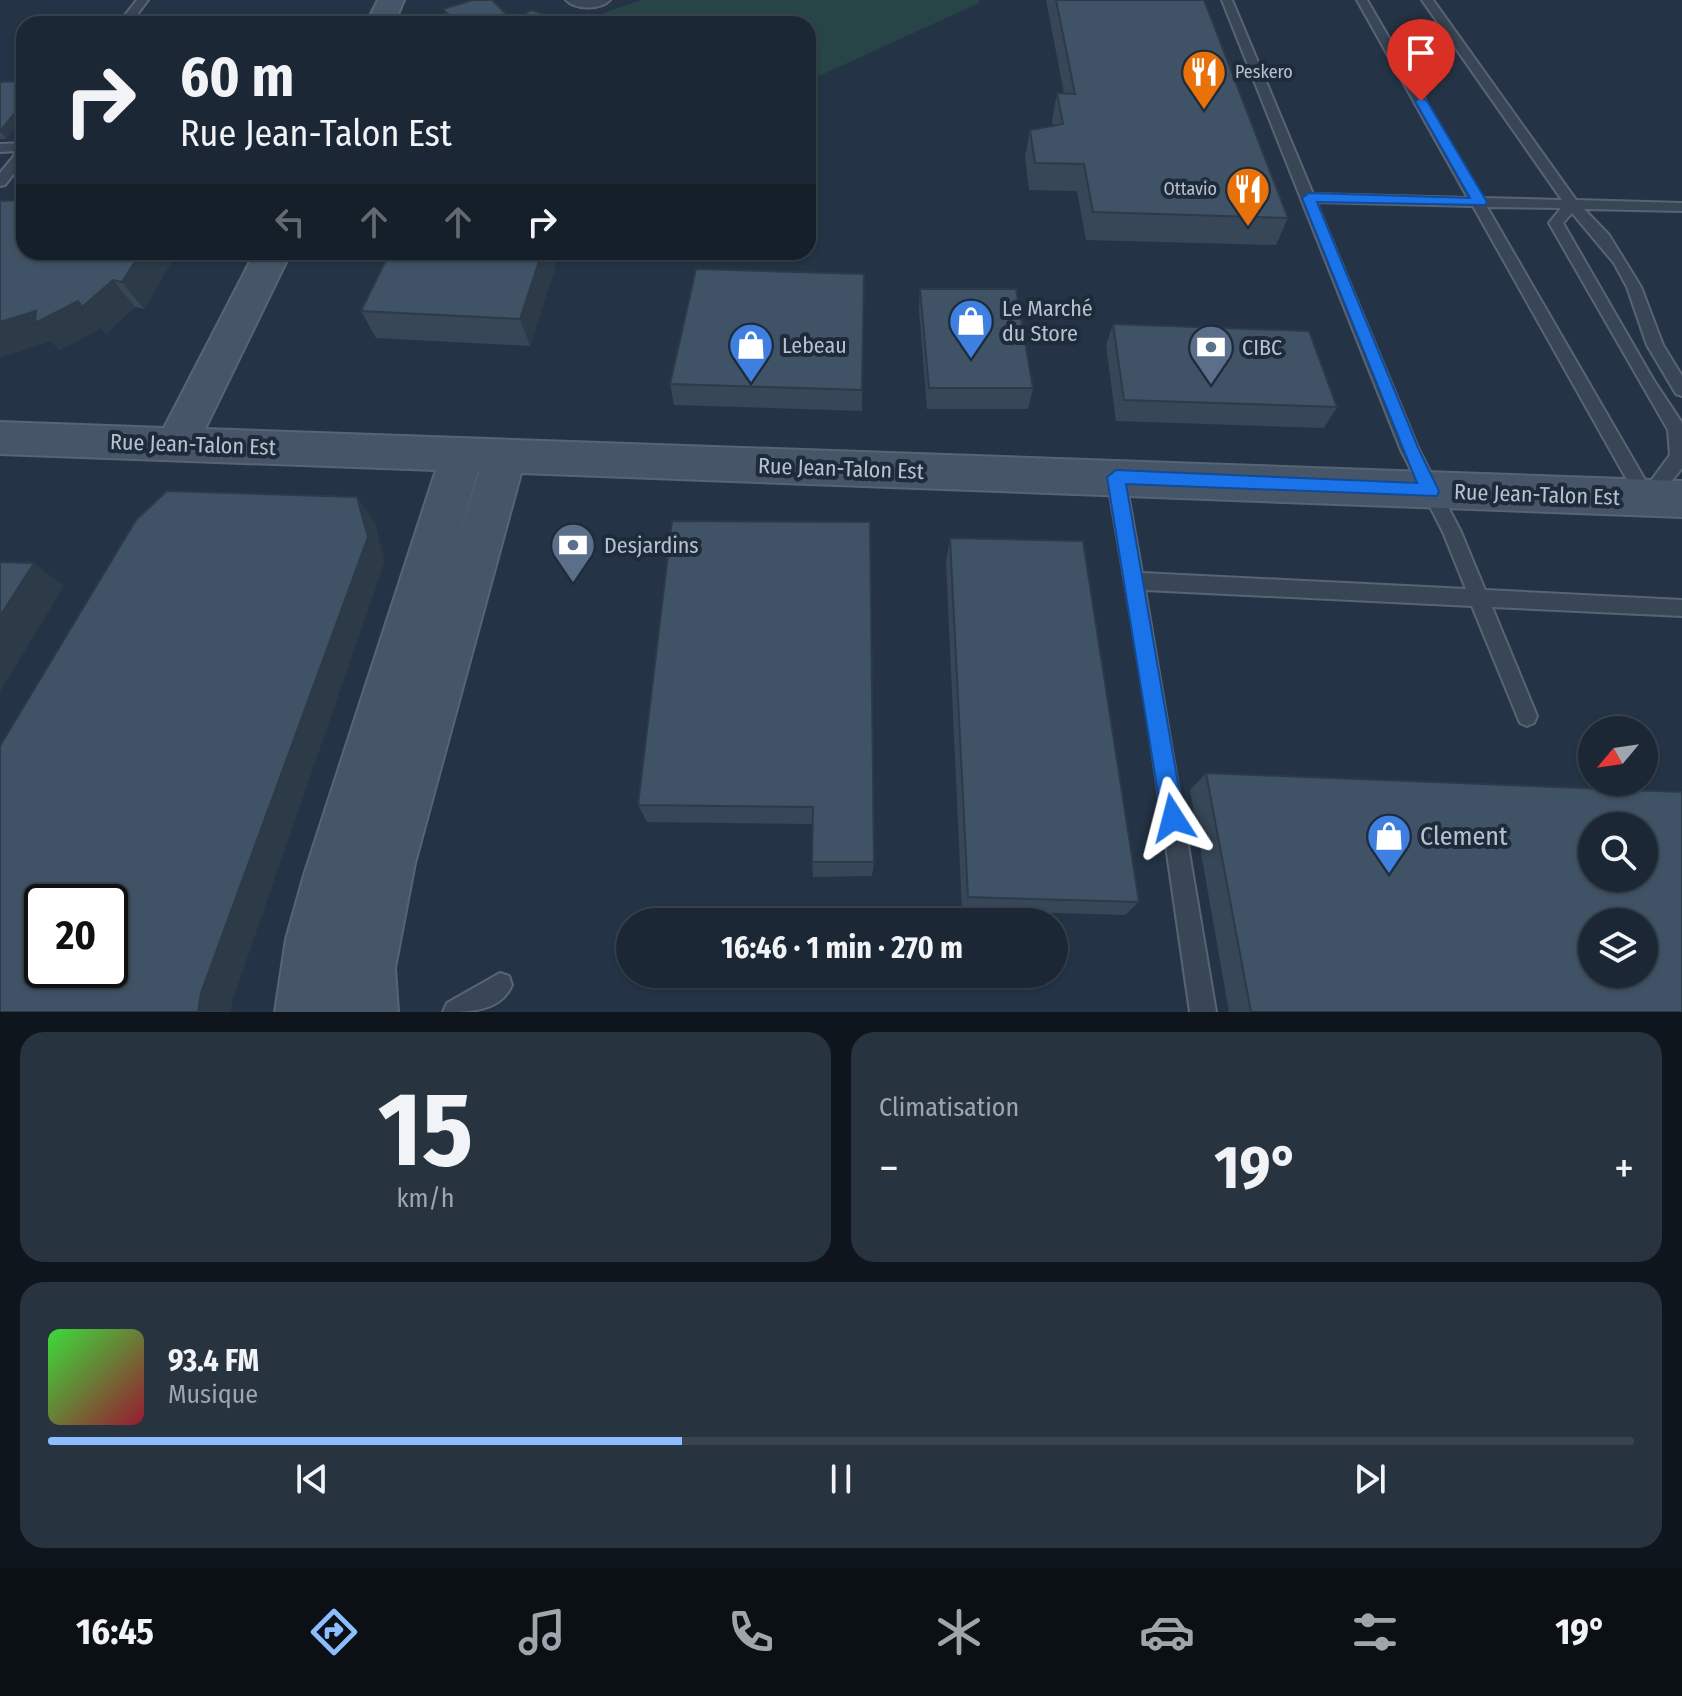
<!DOCTYPE html>
<html lang="fr">
<head>
<meta charset="utf-8">
<style>
	:root { --surface:#1b2734; --page:#283340; --text:#f1f3f6; --muted:#a0a5ac; --line:#39444f; --accent:#8cbdff }
	body { margin:0; font-family:"Fira Sans Condensed",sans-serif; background:var(--page); color:var(--text); height:100vh; display:flex; flex-direction:column; font-size:30px; white-space:nowrap }
	* { box-sizing:border-box; margin:0 }
	p { font-size:26px; color:var(--muted) }
	.icon { flex:none; width:44px; height:44px; fill:none; stroke:currentColor; stroke-width:2; stroke-linecap:round; stroke-linejoin:round }
	.map { position:relative; height:1012px; overflow:hidden }
	.sheet { display:flex; flex-direction:column; gap:20px; padding:20px; background:#0f151d; flex:1 }
	.sheet>* { flex:none }
	.guide { position:absolute; left:16px; top:16px; width:800px; height:244px; border-radius:24px; box-shadow:0 2px 6px #0004,0 0 0 2px var(--line); background:#1b2734; color:var(--text); overflow:hidden }
	.needle { width:52px; rotate:241deg }
	.controls { position:absolute; left:1578px; top:716px; display:grid; gap:16px }
	.controls a { display:grid; place-items:center; width:80px; height:80px; border-radius:50%; background:var(--surface); box-shadow:0 2px 6px #0004,0 0 0 2px var(--line); font-size:40px }
	.speed { position:absolute; left:24px; top:884px; display:flex; gap:16px; font-size:40px; font-weight:700; text-align:center }
	.speed>* { display:grid; place-content:center; width:104px; height:104px; border-radius:50%; background:var(--surface); box-shadow:0 2px 6px #0004,0 0 0 2px var(--line); line-height:1 }
	.speed .limit { border:4px solid #111; border-radius:12px; background:#fff; color:#111 }
	.pin { position:absolute; display:grid; place-items:center; width:68px; height:68px; color:#fff; margin:-82px -34px; border-radius:50% 50% 50% 0; rotate:-45deg; box-shadow:0 0 8px #0007 }
	.pin .icon { rotate:45deg }
	.me { position:absolute; width:88px; margin:-44px; rotate:351deg; stroke-linejoin:round; filter:drop-shadow(0 0 6px #0008) }
	.turn { display:flex; align-items:center; gap:28px; height:168px; padding:0 32px; font-size:36px }
	.turn .icon { width:104px; height:104px; stroke-width:2.5 }
	.turn b { display:block; font-size:56px; line-height:68px }
	.lanes { display:flex; align-items:center; height:76px; padding:0 32px; background:#0003; justify-content:center; gap:40px; direction:ltr }
	.lanes .off { opacity:.35 }
	.big { font-size:60px; font-weight:700; line-height:1.1 }
	.sheet .widget { flex:1; display:flex; flex-direction:column; justify-content:center; gap:12px; min-width:0; padding:0 28px; border-radius:24px; background:var(--page) }
	.sheet .dial { align-items:center; gap:0 }
	.dial b { font-size:104px; line-height:1 }
	.song { display:flex; align-items:center; gap:24px }
	.cover { width:96px; height:96px; border-radius:12px; background:linear-gradient(135deg,hsl(120 70% 55%),hsl(350 70% 35%)) }
	.played { height:8px; border-radius:4px; background:linear-gradient(90deg,var(--accent) 40%,var(--line) 40%) }
	.keys { display:flex; justify-content:space-around; direction:ltr }
	.heat { display:flex; justify-content:space-between; align-items:center; font-size:44px; direction:ltr }
	.sheet .tiles { flex:1; display:grid; gap:20px; grid-template-columns:1fr 1fr }
	.widget:last-child { grid-column:span 2 }
	.trip { position:absolute; left:616px; top:908px; width:452px; height:80px; border-radius:40px; background:var(--surface); box-shadow:0 2px 6px #0004,0 0 0 2px var(--line); font-weight:700; line-height:80px; text-align:center }
	.menu { display:flex; height:128px; justify-content:space-around; align-items:center; background:#0b1015; color:var(--muted) }
	.menu .icon { width:56px; height:56px }
	.menu .selected { color:var(--accent) }
	.menu b { font-size:36px; color:var(--text) }
	.map>svg:first-child { display:block }
	.green { fill:#274547 }
	.lines { fill:none; stroke-linecap:round; stroke-linejoin:round }
	.lane-casing { stroke:#586473; stroke-width:4 }
	.street-casing { stroke:#586473; stroke-width:4 }
	.secondary-casing { stroke:#586473; stroke-width:4 }
	.lane { fill:#394655; fill-rule:evenodd }
	.street { fill:#394655; fill-rule:evenodd }
	.secondary { fill:#475569; fill-rule:evenodd }
	.wall { fill:#374758 }
	.shaded-wall { fill:#2d3a47 }
	.building { fill:#405366; stroke:#2d3a47; stroke-width:2; fill-rule:evenodd }
	.route { fill:#1a73e8; stroke:#114b97; stroke-width:2 }
	.labels { text-anchor:middle; stroke-width:8; stroke-linejoin:round; paint-order:stroke }
	.far-poi-label { font-size:18px; fill:#b7c1cf; stroke:#1e2b3b; text-anchor:start }
	.poi-label { font-size:22px; fill:#b7c1cf; stroke:#1e2b3b; text-anchor:start }
	.street-label { font-size:22px; fill:#b7c1cf; stroke:#1e2b3b }
	.near-poi-label { font-size:26px; fill:#b7c1cf; stroke:#1e2b3b; text-anchor:start }
</style>
</head>
<body>
<div class="map">
<svg width="1682" height="1012" viewBox="0 0 1682 1012">
	<rect width="100%" height="100%" fill="#243446"/>
	<path class="green" d="M641 0H979V3L808 81V24H588L604 13Z"/>
	<g class="lines">
		<g class="lane-casing">
			<path id="lane" d="M137 0H148L130 24H118Z
				M1222 0H1232L1313 194 1468 198 1357 0H1367L1482 198 1562 200 1422 0H1433L1576 200 1682 203V211L1584 209 1609 235 1641 287 1663 345 1682 376V396L1676 394 1647 345 1627 287 1614 263 1572 213 1563 223 1653 379 1682 423V468L1663 492 1646 505 1640 503 1473 206 1316 202 1419 450 1461 532 1485 590 1682 600V616L1492 607 1537 716 1534 723 1527 726 1520 723 1472 606 1145 590 1216 1012H1190L1144 694 1107 477 1110 472H1122L1125 477 1142 573 1466 589 1443 532 1401 450ZM1487 207 1561 208 1549 223 1668 430 1670 455 1648 485Z
				M24 143V161L5 185 0 186V173L18 151 0 152V144Z
				M500 973 509 976 512 985C501 1012 468 1012 443 1012L447 1003Z"/>
		</g>
		<g class="street-casing">
			<path id="street" d="M566 0H610C601 10 575 10 566 0Z"/>
		</g>
		<g class="secondary-casing">
			<path id="secondary" d="M378 0H404L394 24H366Z
				M255 252H291L205 429 1682 481V517L521 473 415 863 395 968 398 1012H275L286 939 304 875 436 470 0 454V422L164 428ZM478 472H479L457 542Z"/>
		</g>
		<use href="#lane" class="lane"/>
		<use href="#street" class="street"/>
		<use href="#secondary" class="secondary"/>
	</g>
	<path class="wall" d="M1046 0H1204L1288 218 1276 245 1086 240 1077 191 1029 190 1025 157 1030 130 1053 126 1052 120 1057 93H1064Z
		M443 9 511 19 512 22 561 24H453L446 16Z
		M24 81V117L6 139H0V82Z
		M0 201 177 252 144 309 135 307 106 334 101 328 60 350 51 341Z
		M560 252 530 346 376 338 361 311Z
		M864 274 862 411 674 405 670 384Z
		M920 289 1033 388 1028 409H927L919 310Z
		M1113 324 1337 407 1324 428 1116 421 1106 345Z
		M672 521 874 862 872 876 813 877 812 862 813 824 647 822 638 805Z
		M950 538 1139 902 1125 915 962 910 946 562Z
		M1206 773 1682 1012H1229L1190 790Z"/>
	<path class="shaded-wall" d="M511 19 513 24H495Z
		M24 102V117L6 139 0 131Z
		M141 252H177L144 309 122 282Z
		M542 252H560L530 346 520 319Z
		M113 280 135 307 106 334 101 328 60 350 51 341 0 358V322Z
		M357 497 375 522 385 561 232 1002 231 1012H198L201 993Z
		M34 563 64 586 0 692V616Z"/>
	<path class="building" d="M473 0H492L511 19 495 24H457L443 9Z
		M1056 0H1204L1288 218 1093 212 1084 164 1035 163 1030 130 1063 124 1057 93 1075 94Z
		M531 10 560 19 553 24H510Z
		M24 81V102L0 131V82Z
		M24 200V252H141L122 282 113 280 82 307 78 301 35 323 36 311 0 322V201Z
		M390 252H542L520 319 361 311Z
		M696 269 864 274 862 390 670 384Z
		M920 289H1016L1033 388H929Z
		M1113 324 1309 331 1337 407 1124 400Z
		M167 491 357 497 368 537 201 993 198 1012H0V746L136 520ZM42 902H110V970H42Z
		M672 521 870 522 874 862H812L813 807 638 805Z
		M950 538 1083 541 1139 902 968 897Z
		M0 562 34 563 0 616Z
		M1206 773 1682 792V1012H1251ZM1592 826H1644V878H1592ZM1592 922H1644V974H1592Z"/>
	<path class="route" d="M1421 97 1427 101 1487 202 1485 205 1317 202 1419 450 1439 491 1437 496 1126 484 1184 818 1181 826 1173 829 1165 826 1162 818 1107 477 1116 470 1417 483 1302 198 1309 193 1470 198 1415 101Z"/>
	<defs>
		<g id="restaurant-pin" transform="scale(2.3)"><path d="M0 17L-7.5 6A9.5 9.5 0 1 1 7.5 6Z" fill="#e8710a" stroke="#1e2b3b"/><path d="M-5-6h1v4h1v-4h1v4h1v-4h1v5L-1.5 .5V6h-2V.5L-5-1ZM5-6V6H3V1.5H1.5Q1.5-4 5-6Z" fill="#fff"/></g>
		<g id="shop-pin" transform="scale(2.3)"><path d="M0 17L-7.5 6A9.5 9.5 0 1 1 7.5 6Z" fill="#3f7fe0" stroke="#1e2b3b"/><path d="M-5-2.5h2.3a2.7 3.5 0 0 1 5.4 0H5L5.5 6h-11ZM-1.5-2.5h3a1.5 2.3 0 0 0-3 0Z" fill="#fff"/></g>
		<g id="bank-pin" transform="scale(2.3)"><path d="M0 17L-7.5 6A9.5 9.5 0 1 1 7.5 6Z" fill="#5c6f8a" stroke="#1e2b3b"/><path d="M-6-4H6V4H-6ZM0-2.3a2.3 2.3 0 1 0 0 4.6a2.3 2.3 0 1 0 0-4.6Z" fill="#fff"/></g>
	</defs>
	<g fill-rule="evenodd">
		<use href="#restaurant-pin" x="1204" y="72"/>
		<use href="#restaurant-pin" x="1248" y="189"/>
		<use href="#shop-pin" x="971" y="321"/>
		<use href="#shop-pin" x="751" y="345"/>
		<use href="#bank-pin" x="1211" y="347"/>
		<use href="#bank-pin" x="573" y="545"/>
		<use href="#shop-pin" x="1389" y="836"/>
	</g>
	<g class="labels">
		<g class="far-poi-label">
			<text x="1235" y="78">Peskero</text>
			<text x="1217" y="195" text-anchor="end">Ottavio</text>
		</g>
		<g class="poi-label">
			<text x="1002" y="316">Le Marché<tspan x="1002" dy="25">du Store</tspan></text>
			<text x="782" y="353">Lebeau</text>
			<text x="1242" y="355">CIBC</text>
			<text x="604" y="553">Desjardins</text>
		</g>
		<g class="street-label">
			<text transform="translate(193 444) rotate(2)" y="8">Rue Jean-Talon Est</text>
			<text transform="translate(841 468) rotate(2)" y="8">Rue Jean-Talon Est</text>
			<text transform="translate(1537 494) rotate(2)" y="8">Rue Jean-Talon Est</text>
		</g>
		<g class="near-poi-label">
			<text x="1420" y="845">Clement</text>
		</g>
	</g>
</svg>
<div class="controls">
<a><svg class="needle" viewBox="-14 -14 28 28"><path d="M0-13l5 13h-10z" fill="#e53935"/><path d="M0 13l5-13h-10z" fill="#a0a5ac"/></svg></a>
<a><svg class="icon" aria-label="search" viewBox="0 0 24 24"><circle cx="10" cy="10" r="6"/><path d="M15 15l6 6"/></svg></a>
<a><svg class="icon" aria-label="layers" viewBox="0 0 24 24"><path d="M12 4l9 5-9 5-9-5zM3 14l9 5 9-5"/></svg></a>
</div>
<div class="speed"><div class="limit">20</div></div>
<div class="pin" style="left:1421px;top:101px;background:#d93025"><svg class="icon" aria-label="arrive" viewBox="0 0 24 24"><path d="M6 21V4h12l-3 4 3 4H6"/></svg></div>
<svg class="me" style="left:1173px;top:818px" viewBox="-20 -20 40 40"><path d="M0-17L14 15 0 8-14 15z" fill="#1a73e8" stroke="#fff" stroke-width="4"/></svg>
<div class="trip">16:46 · 1 min · 270 m</div>
<div class="guide">
<div class="turn"><svg class="icon" aria-label="right" viewBox="0 0 24 24"><path d="M7 20v-9h11M14 6l5 5-5 5"/></svg><div><b>60 m</b>Rue Jean-Talon Est</div></div>
<div class="lanes"><svg class="icon off" aria-label="left" viewBox="0 0 24 24"><path d="M17 20v-9H6M10 6l-5 5 5 5"/></svg><svg class="icon off" aria-label="ahead" viewBox="0 0 24 24"><path d="M12 20V5M6 11l6-6 6 6"/></svg><svg class="icon off" aria-label="ahead" viewBox="0 0 24 24"><path d="M12 20V5M6 11l6-6 6 6"/></svg><svg class="icon" aria-label="right" viewBox="0 0 24 24"><path d="M7 20v-9h11M14 6l5 5-5 5"/></svg></div>
</div>
</div>
<section class="sheet">
<div class="tiles">
<div class="widget dial"><b>15</b><p>km/h</p></div>
<div class="widget"><p>Climatisation</p>
<div class="heat"><a>−</a><b class="big">19°</b><a>+</a></div>
</div>
<div class="widget">
<div class="song"><i class="cover"></i><div><b>93.4 FM</b><p>Musique</p></div></div>
<div class="played"></div>
<div class="keys"><svg class="icon" aria-label="previous" viewBox="0 0 24 24"><path d="M18 5L8 12l10 7zM5 5v14"/></svg><svg class="icon" aria-label="pause" viewBox="0 0 24 24"><path d="M8 5v14M16 5v14"/></svg><svg class="icon" aria-label="next" viewBox="0 0 24 24"><path d="M6 5l10 7-10 7zM19 5v14"/></svg></div>
</div>
</div>
</section>
<nav class="menu">
<b>16:45</b>
<svg class="icon selected" aria-label="directions" viewBox="0 0 24 24"><path d="M12 3l9 9-9 9-9-9zM9 14v-3h6M13 9l2 2-2 2"/></svg>
<svg class="icon" aria-label="music" viewBox="0 0 24 24"><path d="M9 18V5l10-2v13"/><circle cx="6" cy="18" r="3"/><circle cx="16" cy="16" r="3"/></svg>
<svg class="icon" aria-label="phone" viewBox="0 0 24 24"><path d="M5 4h4l2 5-3 2q2 4 5 5l2-3 5 2v4C11 20 4 13 5 4z"/></svg>
<svg class="icon" aria-label="climate" viewBox="0 0 24 24"><path d="M12 3v18M4 7l16 10M4 17L20 7"/></svg>
<svg class="icon" aria-label="car" viewBox="0 0 24 24"><path d="M5 17H2v-5l4-1 3-4h7l3 4 3 1v5h-3M9 17h6M6 11h13"/><circle cx="7" cy="17" r="2"/><circle cx="17" cy="17" r="2"/></svg>
<svg class="icon" aria-label="filters" viewBox="0 0 24 24"><path d="M4 7h16M4 17h16"/><circle cx="9" cy="7" r="2"/><circle cx="15" cy="17" r="2"/></svg>
<b>19°</b>
</nav>
</body>
</html>
